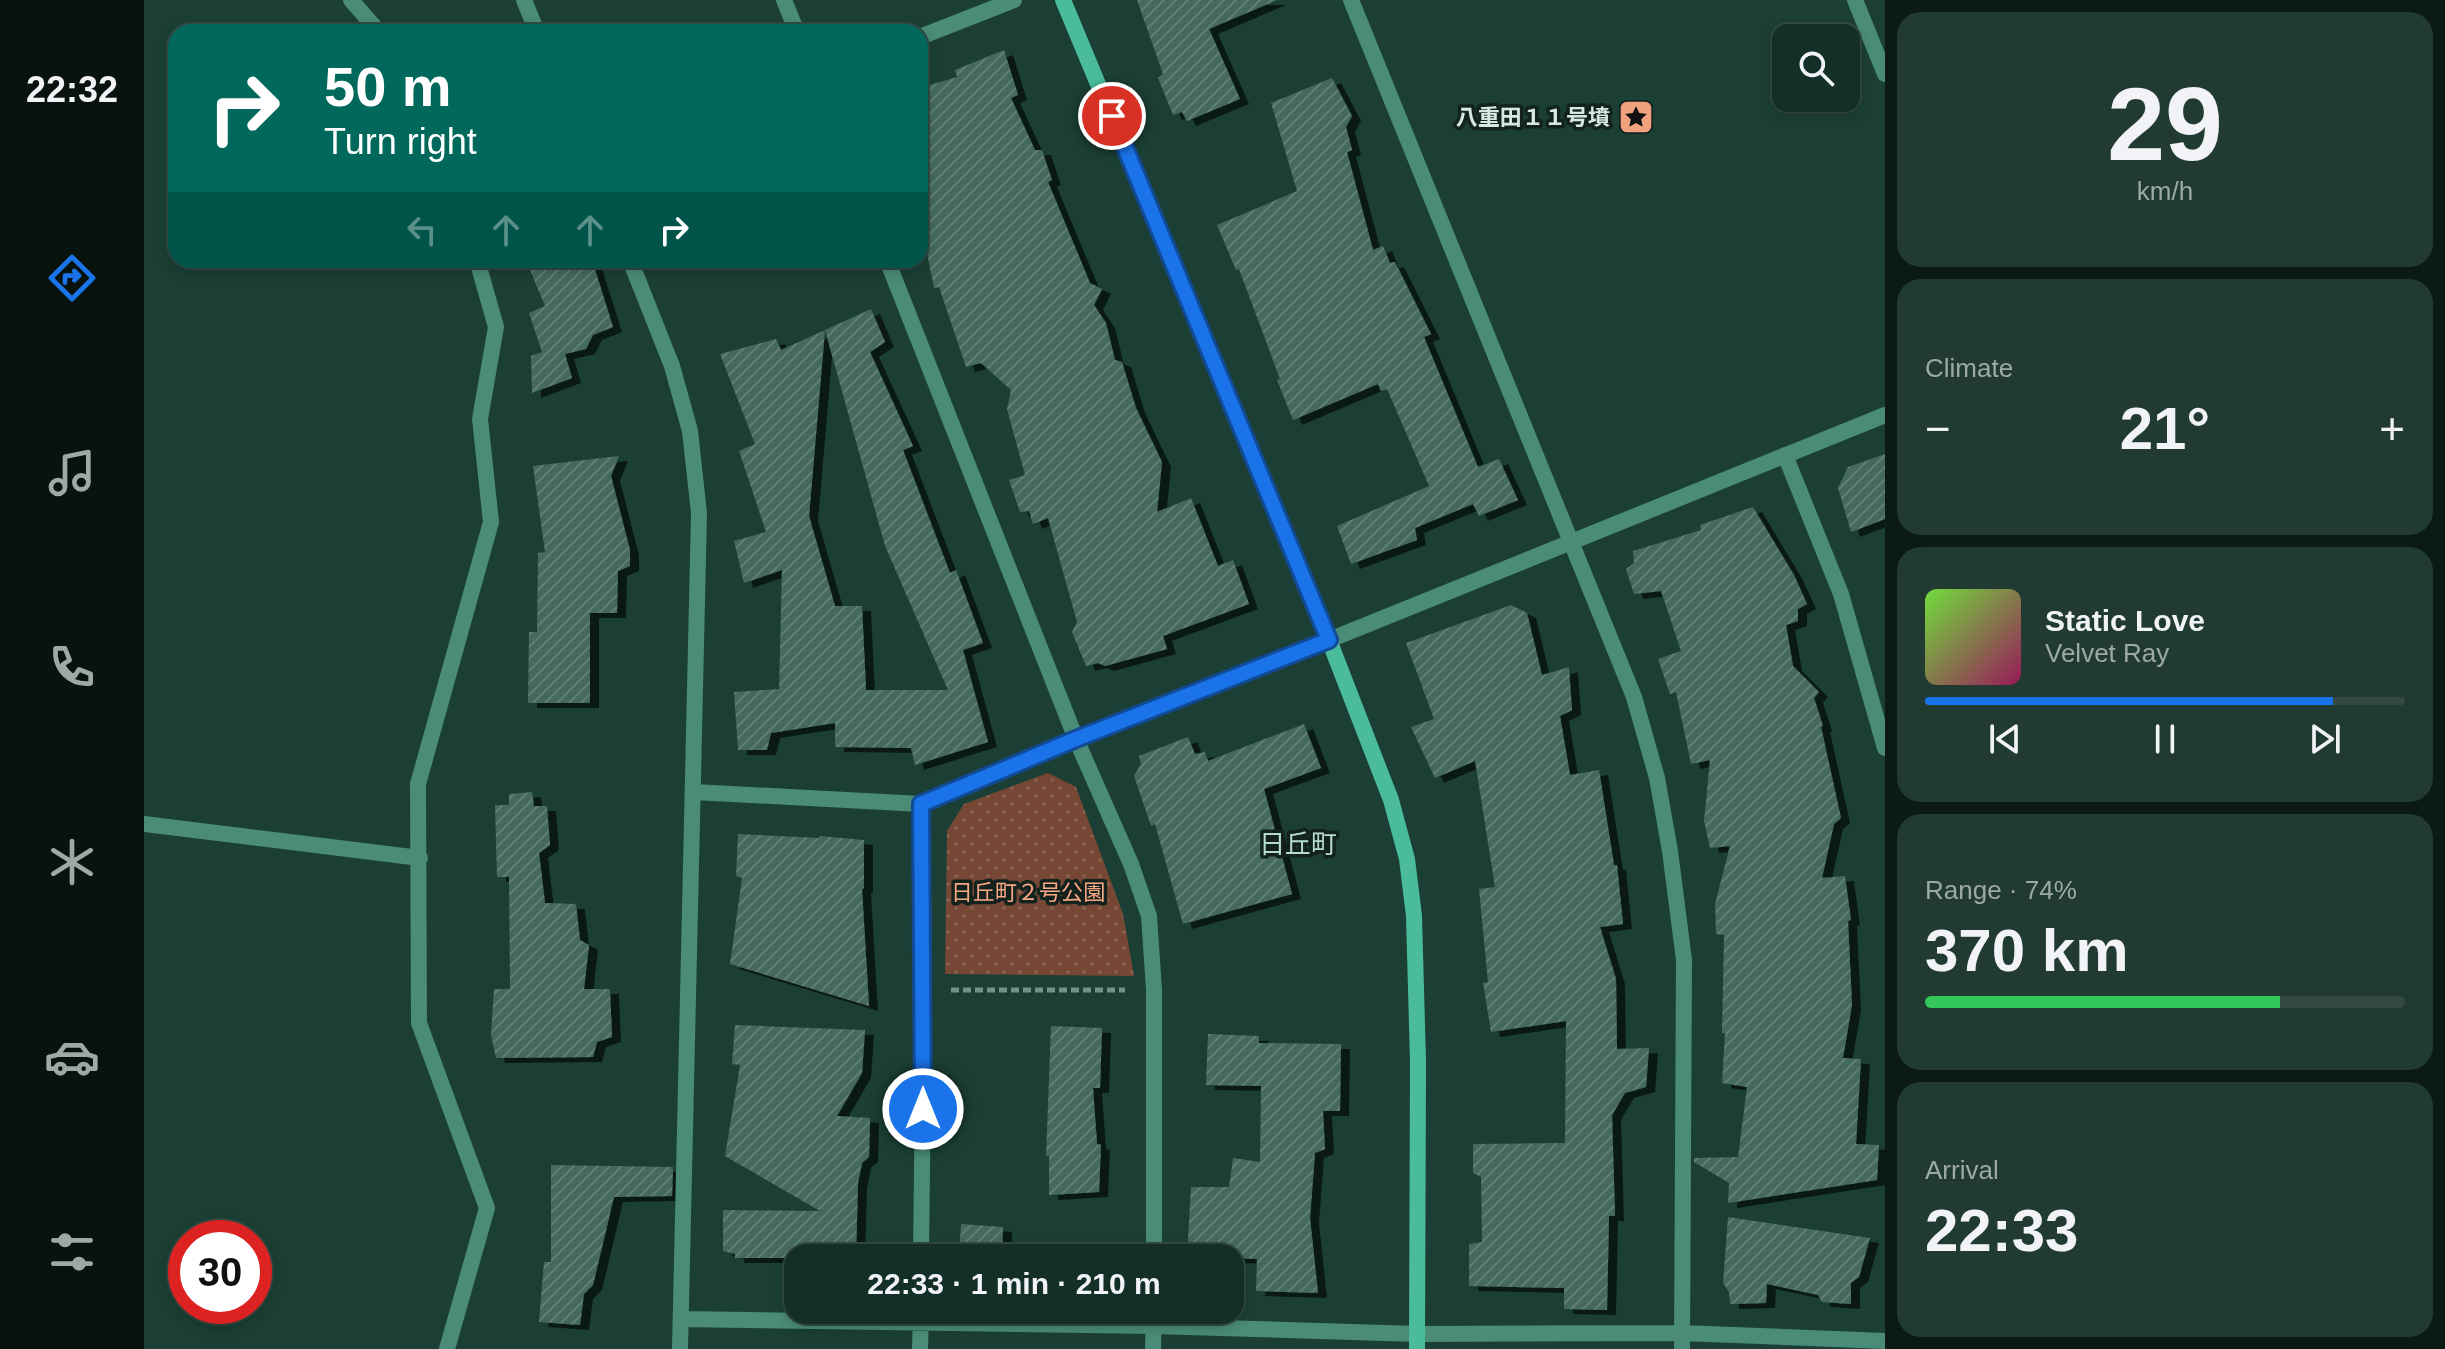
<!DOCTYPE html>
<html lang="en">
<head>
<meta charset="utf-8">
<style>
	:root { --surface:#142f27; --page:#213b33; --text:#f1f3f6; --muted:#9da9a7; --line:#334a44; --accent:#1a73e8 }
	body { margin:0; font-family:Arial,"Noto Sans JP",sans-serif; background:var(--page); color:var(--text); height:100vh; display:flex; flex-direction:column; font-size:30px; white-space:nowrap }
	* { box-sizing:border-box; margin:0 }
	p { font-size:26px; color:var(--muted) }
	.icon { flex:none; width:44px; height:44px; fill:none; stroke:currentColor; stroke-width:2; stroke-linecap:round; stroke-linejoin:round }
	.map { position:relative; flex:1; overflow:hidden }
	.sheet { display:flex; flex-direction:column; gap:12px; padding:12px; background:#0b1a15; width:560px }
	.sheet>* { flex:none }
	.banner { position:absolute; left:24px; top:24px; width:760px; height:244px; border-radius:24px; box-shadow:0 4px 12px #0003,0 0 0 2px var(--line); background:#00695c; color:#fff; overflow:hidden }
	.fabs { position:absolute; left:1628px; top:24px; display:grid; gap:16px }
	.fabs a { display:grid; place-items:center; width:88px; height:88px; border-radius:16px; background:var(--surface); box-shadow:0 4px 12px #0003,0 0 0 2px var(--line); font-size:40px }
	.speed { position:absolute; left:24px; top:1220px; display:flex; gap:16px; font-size:40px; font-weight:700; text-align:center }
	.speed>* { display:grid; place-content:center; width:104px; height:104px; border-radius:50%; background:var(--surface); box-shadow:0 4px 12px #0003,0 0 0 2px var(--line); line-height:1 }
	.speed .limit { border:12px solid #d22; background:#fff; color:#111 }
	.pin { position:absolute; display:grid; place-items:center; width:68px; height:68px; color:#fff; margin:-34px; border:4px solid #fff; border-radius:50%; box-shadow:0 2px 8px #0007 }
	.me { position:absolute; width:88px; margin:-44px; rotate:0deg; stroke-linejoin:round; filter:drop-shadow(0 0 6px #0008) }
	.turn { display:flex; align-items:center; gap:28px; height:168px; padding:0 24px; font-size:36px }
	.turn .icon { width:104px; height:104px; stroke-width:2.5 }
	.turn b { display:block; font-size:56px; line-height:68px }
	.lanes { display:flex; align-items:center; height:76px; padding:0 24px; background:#0003; justify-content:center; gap:40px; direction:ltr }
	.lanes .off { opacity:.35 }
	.big { font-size:60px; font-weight:700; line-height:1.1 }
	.sheet .tile { flex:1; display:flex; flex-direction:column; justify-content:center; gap:12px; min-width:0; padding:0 28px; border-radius:24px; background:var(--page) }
	.sheet .dial { align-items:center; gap:0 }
	.dial b { font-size:104px; line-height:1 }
	.song { display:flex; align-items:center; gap:24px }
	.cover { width:96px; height:96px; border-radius:12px; background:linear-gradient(135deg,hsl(100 70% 55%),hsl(330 70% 35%)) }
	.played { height:8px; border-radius:4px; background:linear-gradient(90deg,var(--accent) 85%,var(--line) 85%) }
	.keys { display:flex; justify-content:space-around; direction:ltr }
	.heat { display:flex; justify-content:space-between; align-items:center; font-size:44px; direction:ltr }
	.charge { height:12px; border-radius:6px; background:linear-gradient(90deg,#34c759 74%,var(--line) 0) }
	.trip { position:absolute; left:640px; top:1244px; width:460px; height:80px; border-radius:24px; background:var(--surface); box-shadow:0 4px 12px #0003,0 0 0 2px var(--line); font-weight:700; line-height:80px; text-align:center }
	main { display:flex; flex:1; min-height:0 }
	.tabs { display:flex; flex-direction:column; width:144px; justify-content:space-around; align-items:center; background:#081310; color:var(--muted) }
	.tabs .icon { width:56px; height:56px }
	.tabs .active { color:var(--accent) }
	.tabs b { font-size:36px; color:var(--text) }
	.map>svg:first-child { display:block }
	.park { fill:url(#park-dots) }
	.building { fill:url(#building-hatch); filter:url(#shadow) }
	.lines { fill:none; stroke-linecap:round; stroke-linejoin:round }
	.path { stroke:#769389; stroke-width:5; stroke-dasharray:8 4; stroke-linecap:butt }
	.street { stroke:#4a8c78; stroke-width:16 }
	.secondary { stroke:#4abc9c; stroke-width:16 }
	.route-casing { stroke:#114b97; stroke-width:20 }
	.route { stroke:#1a73e8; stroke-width:14 }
	.labels { text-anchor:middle; stroke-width:7; stroke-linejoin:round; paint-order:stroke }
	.poi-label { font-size:22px; font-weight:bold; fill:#d5e9e1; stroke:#13221d; text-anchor:end }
	.park-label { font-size:22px; fill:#faa784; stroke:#13221d }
	.quarter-label { font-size:26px; fill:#b4ddce; stroke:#13221d }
</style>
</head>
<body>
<main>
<nav class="tabs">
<b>22:32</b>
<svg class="icon active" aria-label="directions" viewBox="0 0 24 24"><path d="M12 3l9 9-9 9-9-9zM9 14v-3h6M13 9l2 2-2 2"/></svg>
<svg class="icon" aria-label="music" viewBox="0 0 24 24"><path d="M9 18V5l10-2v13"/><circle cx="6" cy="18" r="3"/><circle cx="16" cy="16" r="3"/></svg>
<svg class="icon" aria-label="phone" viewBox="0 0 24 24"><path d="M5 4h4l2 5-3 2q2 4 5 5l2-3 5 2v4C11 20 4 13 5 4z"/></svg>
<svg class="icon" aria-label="climate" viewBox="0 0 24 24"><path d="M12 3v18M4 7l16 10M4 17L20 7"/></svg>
<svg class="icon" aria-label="car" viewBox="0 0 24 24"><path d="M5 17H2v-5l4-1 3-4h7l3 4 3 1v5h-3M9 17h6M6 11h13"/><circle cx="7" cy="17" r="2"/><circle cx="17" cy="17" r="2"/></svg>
<svg class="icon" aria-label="filters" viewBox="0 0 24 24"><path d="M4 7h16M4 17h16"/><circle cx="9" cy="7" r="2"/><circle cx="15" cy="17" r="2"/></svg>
</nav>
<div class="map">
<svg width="1741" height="1349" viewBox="0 0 1741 1349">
	<defs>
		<pattern id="park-dots" width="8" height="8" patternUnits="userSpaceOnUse" patternTransform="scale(2)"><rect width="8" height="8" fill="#764734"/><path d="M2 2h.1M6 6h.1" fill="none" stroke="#896251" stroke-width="1.8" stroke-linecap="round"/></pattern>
		<pattern id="building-hatch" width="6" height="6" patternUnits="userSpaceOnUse" patternTransform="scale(2)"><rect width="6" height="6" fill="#456a5d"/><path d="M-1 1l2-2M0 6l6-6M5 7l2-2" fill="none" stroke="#5f7f74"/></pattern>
		<filter id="shadow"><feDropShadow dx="9" dy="5" stdDeviation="0" flood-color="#0009"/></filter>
	</defs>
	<rect width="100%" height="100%" fill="#1b3f34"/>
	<path class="park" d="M904 773 932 787 979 914 990 976 801 974 803 831 820 804Z"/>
	<path class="building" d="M993 0H1133L1065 29 1096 99 1043 121 1038 112 1029 115 1014 78 1019 74Z
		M860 50 874 95 867 98 891 150H898L908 180 904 182 946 283 958 289 950 305 962 323 971 360 978 362 992 408 1018 462 1013 512 1047 498 1074 566 1089 560 1105 604 1019 636 1023 649 961 666 954 663 942 666 928 632 933 622 904 518 889 524 885 511 876 512 865 480 881 475 863 409 867 390 837 363 822 367 795 287 790 288 776 218V88L813 77 811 70Z
		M1188 78 1208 116 1202 127 1208 150 1203 152 1229 250 1239 246 1246 263 1251 262 1287 334 1280 337 1334 467 1355 459 1374 500 1335 516 1329 504 1271 528 1273 540 1207 564 1193 526 1285 486 1243 389 1237 391 1234 384 1149 420 1133 380 1136 379 1095 269 1092 270 1073 225 1153 191 1127 103Z
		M382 260H448L469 327 449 335 442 349 421 354 428 378 388 393 387 356 398 352 385 313 401 306Z
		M727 309 741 342 726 352 769 446 759 450 806 573 812 570 839 643 819 650 844 742 771 765 767 748 691 747V723L627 733 623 750H594L590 692 635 689 638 570 600 583 590 541 622 532 595 451 611 444 576 354 632 339 637 350 681 330 665 516 691 606H718L722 690H804L741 546 681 330Z
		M1741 454V519L1707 532 1694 488 1704 467Z
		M475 456 467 476 486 550V566L474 571 473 613H446V703H384L385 632H393L394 553 401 552 389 466Z
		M1609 507 1650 575 1663 604 1654 609V621L1642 625 1649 666 1675 692 1670 698 1679 726 1677 727 1697 818 1690 824 1678 878 1701 876 1707 920 1704 921 1708 1005 1699 1058 1717 1059 1712 1144 1735 1145 1733 1180 1584 1203 1585 1183 1550 1162V1158L1594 1157 1603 1087 1578 1083 1581 1033H1578L1580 935 1572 934 1571 904 1586 846 1566 848 1560 821 1566 760 1547 764 1532 692 1526 694 1514 659 1537 651 1517 591 1490 594 1482 569 1490 563 1489 551 1557 530 1556 525Z
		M1367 605 1383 613 1398 675 1425 667 1428 710 1416 716 1426 775 1455 770 1470 865H1473L1479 924 1456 927 1472 979 1473 1049 1505 1048 1502 1087 1481 1093 1468 1115 1471 1216H1465L1463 1310 1420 1309V1288L1325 1286V1244L1338 1242 1337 1177 1329 1173V1144L1421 1143 1422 1021 1347 1032 1339 983 1344 982 1335 889 1351 887 1331 761 1291 778 1267 727 1290 719 1262 643Z
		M1160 724 1177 768 1120 789 1148 894 1039 924 1011 824 1007 826 990 776 997 764 995 756 1044 737 1051 754 1061 752 1064 761Z
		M388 792 390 806H403L406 845 395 853 401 903 432 904 436 940 445 945 440 989H466L468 1037 453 1042 449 1057 352 1058 347 1035 350 989H366L365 877H353L351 805H365V794Z
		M594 834 675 838 676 836 720 840V888L718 889 725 1006 586 964 598 878 592 876Z
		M591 1025 721 1030 718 1073 693 1116 726 1118 725 1157 718 1163 714 1183 712 1258H591V1254L579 1251V1210L676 1211 581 1156 596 1065 588 1064Z
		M907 1026 958 1028 956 1088H949L953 1144 957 1145 955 1192 905 1195V1156H902Z
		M1064 1034 1115 1036V1043L1197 1044 1196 1111H1179L1181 1149 1171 1153 1166 1218 1174 1293 1112 1291 1113 1259 1043 1256 1047 1187H1085L1089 1158 1116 1162 1117 1086 1062 1085Z
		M407 1165 529 1167 528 1196 470 1197 449 1285 440 1294 436 1325 395 1322 400 1262H407Z
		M1584 1217 1726 1238 1715 1277 1707 1283V1304L1678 1302 1674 1295 1623 1284 1622 1303 1586 1304 1585 1292 1579 1283Z
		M817 1224 859 1227 858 1258H815Z"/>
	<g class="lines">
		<path class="path" d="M807 990H981"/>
		<path class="street" d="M207 0 235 32
			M380 0 393 32
			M640 0 653 32
			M1207 0 1490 697 1513 778 1526 851 1540 960 1538 1349
			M1711 0 1741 74
			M776 37 870 0
			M486 260 528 366 546 431 555 513 536 1349
			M743 260 932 739 987 864 1005 916 1010 990V1258
			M1641 455 1697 594 1741 748
			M550 792 777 804 932 739 1185 640 1741 415
			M0 824 276 858
			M777 1258 780 990 777 804
			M537 1319 1010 1326 1273 1334 1538 1333 1741 1341
			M303 1349 343 1208 275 1023 274 784 347 522 336 419 352 327 333 260
			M776 1349 777 1310
			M1009 1349 1010 1310"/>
		<path class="secondary" d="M919 0 1185 640 1247 800 1263 859 1270 916 1274 1061 1273 1349"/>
	</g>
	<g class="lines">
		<g class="route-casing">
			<path id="route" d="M779 1109 777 804 932 739 1185 640 968 116"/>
		</g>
		<use href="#route" class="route"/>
	</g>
	<defs>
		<g id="sight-square" transform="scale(1.8)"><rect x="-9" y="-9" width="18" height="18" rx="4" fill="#f2a17e" stroke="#13221d"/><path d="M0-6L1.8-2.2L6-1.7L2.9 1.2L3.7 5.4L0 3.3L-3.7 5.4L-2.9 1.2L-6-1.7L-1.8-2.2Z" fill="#111"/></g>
	</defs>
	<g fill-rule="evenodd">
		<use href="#sight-square" x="1492" y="117"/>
	</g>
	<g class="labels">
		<g class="poi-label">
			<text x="1466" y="125">八重田１１号墳</text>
		</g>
		<g class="park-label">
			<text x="884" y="900">日丘町２号公園</text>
		</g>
		<g class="quarter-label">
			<text x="1154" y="853">日丘町</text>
		</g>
	</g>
</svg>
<div class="fabs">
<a><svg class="icon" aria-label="search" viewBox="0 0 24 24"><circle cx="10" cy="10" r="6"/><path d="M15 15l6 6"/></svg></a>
</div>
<div class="speed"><div class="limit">30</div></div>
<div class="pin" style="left:968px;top:116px;background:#d93025"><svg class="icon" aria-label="arrive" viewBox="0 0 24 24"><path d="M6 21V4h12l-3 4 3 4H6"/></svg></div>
<svg class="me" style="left:779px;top:1109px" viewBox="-20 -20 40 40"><circle r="17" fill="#1a73e8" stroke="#fff" stroke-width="3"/><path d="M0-11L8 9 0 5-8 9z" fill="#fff"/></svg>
<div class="trip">22:33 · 1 min · 210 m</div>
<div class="banner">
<div class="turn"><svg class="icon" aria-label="right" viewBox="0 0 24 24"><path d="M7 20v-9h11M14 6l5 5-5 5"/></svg><div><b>50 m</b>Turn right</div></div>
<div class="lanes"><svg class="icon off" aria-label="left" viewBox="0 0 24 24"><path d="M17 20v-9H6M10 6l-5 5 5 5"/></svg><svg class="icon off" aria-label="ahead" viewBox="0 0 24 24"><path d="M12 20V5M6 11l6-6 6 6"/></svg><svg class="icon off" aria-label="ahead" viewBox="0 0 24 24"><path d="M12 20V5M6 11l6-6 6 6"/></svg><svg class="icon" aria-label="right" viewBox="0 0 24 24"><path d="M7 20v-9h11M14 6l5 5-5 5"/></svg></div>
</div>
</div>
<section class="sheet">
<div class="tile dial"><b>29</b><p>km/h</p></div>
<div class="tile"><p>Climate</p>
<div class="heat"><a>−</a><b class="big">21°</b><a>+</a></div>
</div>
<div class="tile">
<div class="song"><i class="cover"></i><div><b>Static Love</b><p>Velvet Ray</p></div></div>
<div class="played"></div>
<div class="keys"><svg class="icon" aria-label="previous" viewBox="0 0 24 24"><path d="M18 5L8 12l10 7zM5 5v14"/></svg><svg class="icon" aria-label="pause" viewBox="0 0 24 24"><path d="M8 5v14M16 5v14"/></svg><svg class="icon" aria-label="next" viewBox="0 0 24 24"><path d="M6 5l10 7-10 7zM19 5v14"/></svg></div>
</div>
<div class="tile"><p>Range · 74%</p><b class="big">370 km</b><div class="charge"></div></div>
<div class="tile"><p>Arrival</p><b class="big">22:33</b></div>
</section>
</main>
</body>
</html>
